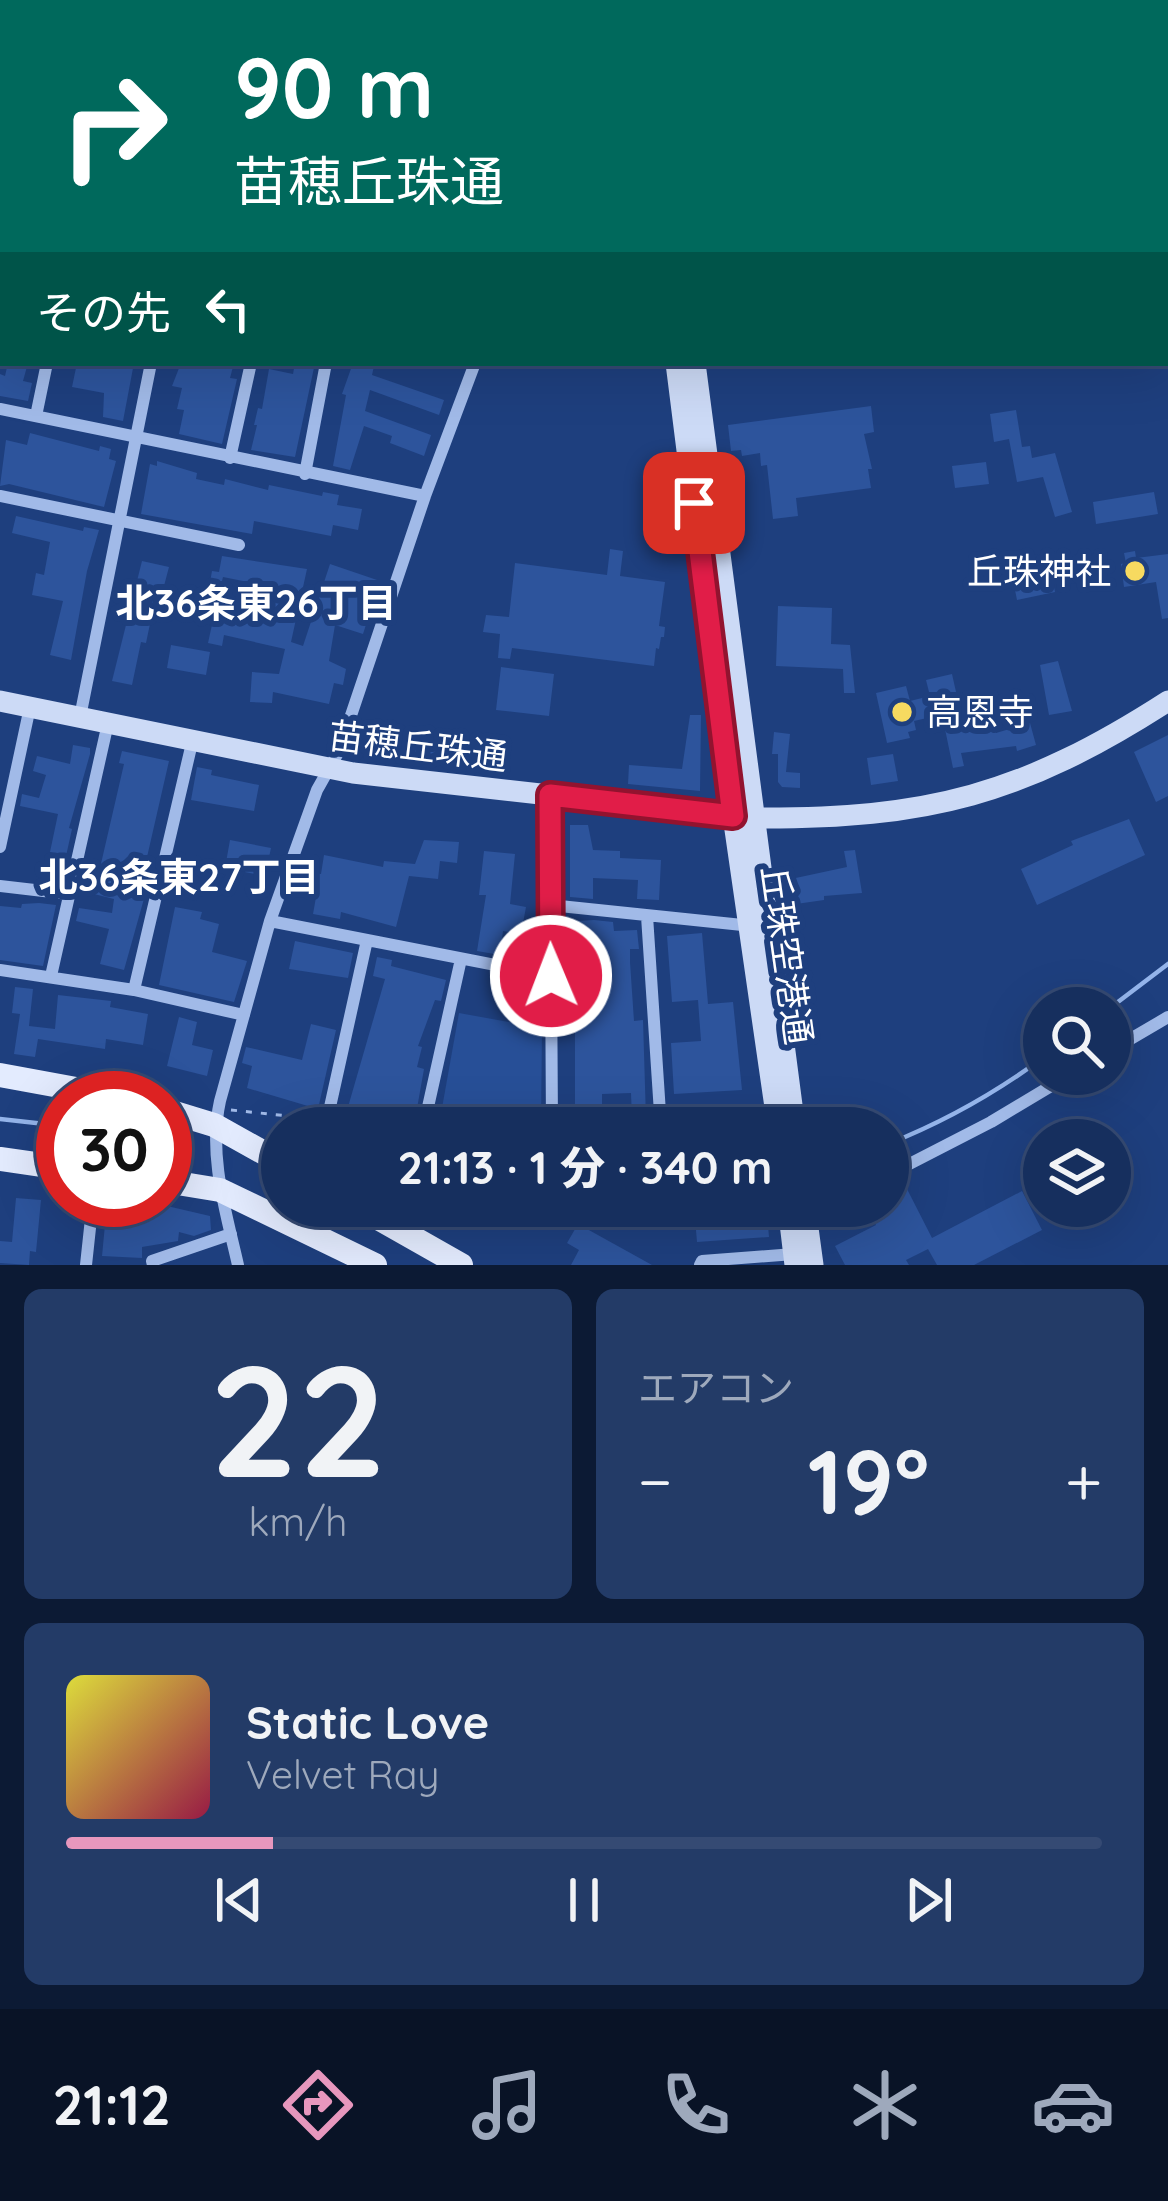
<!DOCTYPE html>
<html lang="ja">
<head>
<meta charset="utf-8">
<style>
	:root { --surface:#162f5e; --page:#233b67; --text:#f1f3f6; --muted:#9ea9bc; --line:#354a73; --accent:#e797bd }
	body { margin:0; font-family:Quicksand,"Noto Sans JP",sans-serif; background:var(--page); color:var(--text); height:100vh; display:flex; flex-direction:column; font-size:45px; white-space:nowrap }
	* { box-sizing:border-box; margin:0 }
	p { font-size:39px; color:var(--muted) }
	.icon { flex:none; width:66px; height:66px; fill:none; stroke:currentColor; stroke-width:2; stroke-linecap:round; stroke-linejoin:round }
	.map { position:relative; height:1265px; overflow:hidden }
	.side { display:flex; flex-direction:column; gap:24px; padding:24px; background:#0c1a34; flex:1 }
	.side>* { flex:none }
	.banner { position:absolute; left:0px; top:0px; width:1170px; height:366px; box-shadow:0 12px 48px #0002,0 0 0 3px var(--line); background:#00695c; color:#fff; overflow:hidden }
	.tools { position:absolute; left:1023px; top:987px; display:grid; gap:24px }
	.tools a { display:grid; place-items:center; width:108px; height:108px; border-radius:50%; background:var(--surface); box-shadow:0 12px 48px #0002,0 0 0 3px var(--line); font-size:60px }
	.speed { position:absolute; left:36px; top:1071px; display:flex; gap:24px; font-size:60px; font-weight:700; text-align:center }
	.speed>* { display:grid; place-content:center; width:156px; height:156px; border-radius:50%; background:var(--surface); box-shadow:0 12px 48px #0002,0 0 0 3px var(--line); line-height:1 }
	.speed .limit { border:18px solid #d22; background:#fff; color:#111 }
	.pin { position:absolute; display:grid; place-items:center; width:102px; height:102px; color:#fff; margin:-51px; border-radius:24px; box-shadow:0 6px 18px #0006 }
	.me { position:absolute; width:132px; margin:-66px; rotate:359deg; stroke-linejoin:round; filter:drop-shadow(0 0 9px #0008) }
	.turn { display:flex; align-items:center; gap:42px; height:252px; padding:0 36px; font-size:54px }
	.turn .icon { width:156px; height:156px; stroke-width:2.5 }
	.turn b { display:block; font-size:84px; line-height:102px }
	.then { display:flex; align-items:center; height:114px; padding:0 36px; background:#0003; gap:24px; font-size:45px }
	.big { font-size:90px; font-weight:800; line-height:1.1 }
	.side .card { flex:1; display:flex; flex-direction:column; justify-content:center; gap:18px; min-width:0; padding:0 42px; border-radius:18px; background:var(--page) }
	.side .dial { align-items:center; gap:0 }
	.dial b { font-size:156px; line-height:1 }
	.song { display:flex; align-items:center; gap:36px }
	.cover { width:144px; height:144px; border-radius:18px; background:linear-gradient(135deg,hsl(60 70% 55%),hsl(340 70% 35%)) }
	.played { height:12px; border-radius:6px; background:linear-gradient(90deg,var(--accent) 20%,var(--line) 20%) }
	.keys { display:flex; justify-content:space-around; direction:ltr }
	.heat { display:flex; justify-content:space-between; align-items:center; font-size:66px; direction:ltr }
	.side .tiles { flex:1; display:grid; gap:24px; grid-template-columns:1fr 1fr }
	.card:last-child { grid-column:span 2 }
	.trip { position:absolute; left:261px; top:1107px; width:648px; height:120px; border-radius:60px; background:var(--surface); box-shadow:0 12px 48px #0002,0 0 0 3px var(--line); font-weight:800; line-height:120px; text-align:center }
	.dock { display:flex; height:192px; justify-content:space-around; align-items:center; background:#091326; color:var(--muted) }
	.dock .icon { width:84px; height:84px }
	.dock .selected { color:var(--accent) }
	.dock b { font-size:54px; color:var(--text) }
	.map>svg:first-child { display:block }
	.green { fill:#274f97 }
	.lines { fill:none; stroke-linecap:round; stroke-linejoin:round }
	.stream { stroke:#94b4ea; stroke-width:4.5 }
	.building { fill:#2d549c }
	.path { stroke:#a1bae8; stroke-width:3; stroke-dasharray:6 9; stroke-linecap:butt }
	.minor { stroke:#a1bae8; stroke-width:12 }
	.secondary { stroke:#ccdaf6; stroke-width:21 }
	.primary { stroke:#e3ebfe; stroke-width:24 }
	.route-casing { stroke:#92132f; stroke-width:30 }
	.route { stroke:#e11d48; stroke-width:21 }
	.poi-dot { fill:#f7da60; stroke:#1e3f7e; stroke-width:4.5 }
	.labels { text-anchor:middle; stroke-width:12; stroke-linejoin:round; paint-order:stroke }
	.poi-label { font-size:36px; fill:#fff; stroke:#1e3f7e; text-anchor:end }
	.street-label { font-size:36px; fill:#fff; stroke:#1e3f7e }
	.neighbourhood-label { font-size:39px; font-weight:bold; fill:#fff; stroke:#1e3f7e }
</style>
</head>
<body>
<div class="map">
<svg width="1168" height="1265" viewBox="0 0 1168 1265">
	<rect width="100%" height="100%" fill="#1e3f7e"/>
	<path class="green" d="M459 1013 542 1028 541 1123 442 1108Z"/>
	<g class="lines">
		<path class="stream" d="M1110 1008 1168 964
			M0 1119 63 1126
			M888 1144C946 1121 994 1094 1044 1057"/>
	</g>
	<path class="building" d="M8 363H28L23 381 32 383 28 401 0 396V374L5 376Z
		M77 363H134L123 421 103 417 104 393 72 387Z
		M181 363H234L230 378 237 379 222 444 179 434 184 410 177 409 182 388 172 386Z
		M295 363H315L295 457 251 450 257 425H254L258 408 262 409 269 369 293 374Z
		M353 363 374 366 372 375 444 400 439 415 370 390 365 411 431 435 424 456 390 443 392 436 364 426 350 470 333 466 346 395 342 394Z
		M871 406 874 432 864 434 872 469H868L871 488 796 498 798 516 773 519 767 465 761 466 760 453 742 456 741 450 731 451 728 425Z
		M1016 410 1022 447 1030 446 1032 458 1055 453 1072 512 1055 517 1043 477 1017 482 1009 439 994 442 990 414Z
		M30 433 99 451 100 446 111 449 109 459 116 461 104 507 9 484 0 486 6 440 27 445Z
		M157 461 197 473 196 479 224 485 225 479 268 490 269 485 322 496 323 492 339 495 337 505 362 509 358 530 333 525 331 536 254 521 252 534 141 514 150 464 157 466Z
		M986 462 989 484 955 488 952 466Z
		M1154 492 1158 514 1096 524 1093 502Z
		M16 516 83 531 84 527 99 530 87 571 71 660 50 655 63 601 32 595 36 573 44 575 50 542 12 533Z
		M610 549 623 551 620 576 665 582 659 626 665 627 664 637H661L659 649 656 648 654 666 512 648 510 659 498 658 500 634 483 632 486 615 509 617 515 563 607 575Z
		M1135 551 1136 558 1168 554V618L1162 619 1156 582 1124 587 1121 564 1126 563 1124 553Z
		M222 556 307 569 291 642 303 646 330 564 380 581 363 634 335 625 329 661 346 669 343 685 334 683 329 704 273 692 272 703 250 702 252 672 279 674 285 649 224 635 222 646 208 643 215 611 236 615 243 581 223 577 221 585 210 582 212 571 219 572Z
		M142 561 169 567 160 601 155 600 146 643 141 642 132 685 112 681Z
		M1049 563 1055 592 1017 600 1013 580 1040 574 1038 566Z
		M778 606 832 608 831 644 850 645 855 693H844L843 669 776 666Z
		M171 645 210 652 206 675 167 668Z
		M1058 661 1072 711 1049 715 1040 665Z
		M501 667 554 674 549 716 496 710Z
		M952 674 965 732 995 728 996 733 1030 723 1036 745 1017 751 1016 746 961 753 964 766 953 768 945 729 939 730 936 716 914 721 916 730 908 732 910 738 887 743 876 693 906 686 910 701 930 696 926 680Z
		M690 715H701L700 791 628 784 629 765 682 769Z
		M774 732 790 734 786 772 800 773V788L782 787 778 782V754H772Z
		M406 734 454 749V745L480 747 477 768 394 760 397 737 406 738Z
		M1168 735V796L1156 802 1134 752Z
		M73 745 90 748V754L69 828 72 829 66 856 50 852 58 814 20 806 22 794 39 798 46 775 33 771 37 756 70 764Z
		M122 751 169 761 142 879 147 888 124 970 100 964 109 929 76 921 79 908 112 913 114 899 94 894 124 764 119 763Z
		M893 754 898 781 871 785 867 758Z
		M197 767 212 770 211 775 259 785 254 811 191 800Z
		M1129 819 1145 855 1037 905 1021 869 1073 845 1071 841Z
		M570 825H588L593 850 620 851V858L661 860 659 900 637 899 638 880 593 878V899L570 897Z
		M230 840 271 848 265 876 225 868Z
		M424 840 459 842 457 863 440 861 438 879 409 876 396 927 341 912 340 919 313 914 318 886 296 879 299 872 321 874 324 855 383 867 384 861 415 864Z
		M855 850 862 893 824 896V900L796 904 791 879 847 867 844 851Z
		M484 851 515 854 510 904 526 907 521 934 503 931 500 955 477 951 486 895H479Z
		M39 903 56 905 43 966 0 960V906L21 908 22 904Z
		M175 907 202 912 200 919 219 924 212 952 247 961 234 1002 159 985Z
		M594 920 613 922 614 931 637 930 639 949H630V962L634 1021 643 1020 646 1119 632 1120 631 1093 602 1094V1126H575V994H609L602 940 579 942 578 921Z
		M702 933 708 1004 733 1002 742 1090 674 1094 671 1043 701 1041 698 1000 672 1002 667 936Z
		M295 941 353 953 348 978 289 969Z
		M377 957 392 960 391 966 446 980 441 1001 435 1000 418 1046 422 1047 417 1067 424 1069 416 1114 364 1106 363 1109 348 1107 385 979 373 976Z
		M15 987 33 989 29 1026 55 1029 58 995 111 1001 110 1007 148 1014 143 1045 106 1039 105 1049 38 1039 35 1057 14 1054 20 1014 12 1013Z
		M179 1017 197 1022 192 1045 213 1050 207 1076 167 1066Z
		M311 1024 336 1030 318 1109 247 1088 252 1066 242 1063 246 1047 302 1060Z
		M907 1189 932 1238 1022 1191 1042 1230 974 1265H937L928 1249 906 1260 909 1265H845L835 1246 876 1225 868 1209 888 1206V1199Z
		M16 1198 41 1200 36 1252 30 1251 29 1265 0 1263V1241L12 1242Z
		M115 1200H126L125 1207 166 1209 167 1206 210 1216 211 1230 194 1236 179 1232 178 1241 142 1247V1258L102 1256 107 1204 115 1205Z
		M767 1214 769 1237 697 1242 695 1219Z
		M578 1224 652 1265H571L579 1250 567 1243Z"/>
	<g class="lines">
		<path class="path" d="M1147 0 1148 3
			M1167 33 1168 35
			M231 1110 317 1119"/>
		<path class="minor" d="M28 3V0
			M119 3V0
			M225 3V0
			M323 3 324 0
			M613 3 616 0
			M0 138 3 123
			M0 409 425 496
			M36 416 47 363
			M230 458 251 363
			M305 474 326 363
			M0 496 239 545
			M80 717 151 363
			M550 795 552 1128
			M0 847 30 707
			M0 886 69 894
			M550 905 752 926
			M647 916 661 1128
			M270 921 551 976
			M367 940 328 1116 448 1128
			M0 970 134 990 244 1015
			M51 976 108 723
			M134 990 192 743
			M1110 1051 1168 1017
			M424 1125 461 959
			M888 1175 991 1122 1071 1074
			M805 1210 828 1206
			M86 1265 93 1200
			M153 1265 152 1261 231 1234
			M238 1265C226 1212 208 1155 220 1101L270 921 317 790 339 751 425 496 475 363
			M700 1265 702 1261 794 1254"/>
		<path class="secondary" d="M633 0V3
			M649 3V0
			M676 363 733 816 778 1128
			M695 363 795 1128
			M0 701 353 773 755 818C928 819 1022 795 1168 701
			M788 1206 795 1265
			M805 1206 813 1265"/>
		<path class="primary" d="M0 1075 125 1098
			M165 1110 214 1125 282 1163
			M0 1159 63 1168
			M165 1181 220 1190 375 1265
			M357 1206 461 1265"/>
	</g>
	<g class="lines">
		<g class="route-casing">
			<path id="route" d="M551 976 550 795 733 816 694 503"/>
		</g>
		<use href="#route" class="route"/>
	</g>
	<g class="poi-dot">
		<circle cx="1135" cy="571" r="12"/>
		<circle cx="902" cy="712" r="12"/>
	</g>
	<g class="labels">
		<g class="poi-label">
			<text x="1111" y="584">丘珠神社</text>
			<text x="926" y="725" text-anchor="start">高恩寺</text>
		</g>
		<g class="street-label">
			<text transform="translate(418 746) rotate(7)" y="13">苗穂丘珠通</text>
			<text transform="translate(787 955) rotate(82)" y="13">丘珠空港通</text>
		</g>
		<g class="neighbourhood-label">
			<text x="256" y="617">北36条東26丁目</text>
			<text x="179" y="891">北36条東27丁目</text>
		</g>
	</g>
</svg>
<div class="tools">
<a><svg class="icon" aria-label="search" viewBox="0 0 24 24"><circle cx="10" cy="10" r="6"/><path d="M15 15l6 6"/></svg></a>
<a><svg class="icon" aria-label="layers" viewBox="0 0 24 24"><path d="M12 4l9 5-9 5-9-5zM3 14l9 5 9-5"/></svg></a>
</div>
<div class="speed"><div class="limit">30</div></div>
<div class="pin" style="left:694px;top:503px;background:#d93025"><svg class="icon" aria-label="arrive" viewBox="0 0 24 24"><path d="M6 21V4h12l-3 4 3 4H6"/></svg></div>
<svg class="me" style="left:551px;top:976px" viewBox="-20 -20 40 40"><circle r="17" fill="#e11d48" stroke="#fff" stroke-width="3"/><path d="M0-11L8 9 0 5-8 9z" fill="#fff"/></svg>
<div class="trip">21:13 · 1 分 · 340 m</div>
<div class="banner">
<div class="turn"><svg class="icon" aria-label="right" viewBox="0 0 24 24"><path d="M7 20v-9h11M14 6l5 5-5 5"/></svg><div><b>90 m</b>苗穂丘珠通</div></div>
<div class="then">その先<svg class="icon" aria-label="left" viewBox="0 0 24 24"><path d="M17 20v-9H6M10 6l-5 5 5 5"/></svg></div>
</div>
</div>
<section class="side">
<div class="tiles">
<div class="card dial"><b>22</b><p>km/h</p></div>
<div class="card"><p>エアコン</p>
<div class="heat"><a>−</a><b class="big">19°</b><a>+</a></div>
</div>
<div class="card">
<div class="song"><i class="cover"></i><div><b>Static Love</b><p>Velvet Ray</p></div></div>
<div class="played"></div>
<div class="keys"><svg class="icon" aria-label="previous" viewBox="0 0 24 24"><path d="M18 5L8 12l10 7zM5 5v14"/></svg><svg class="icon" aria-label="pause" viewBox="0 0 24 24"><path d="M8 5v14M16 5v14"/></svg><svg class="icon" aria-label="next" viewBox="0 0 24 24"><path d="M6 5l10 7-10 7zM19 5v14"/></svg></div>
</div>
</div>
</section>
<nav class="dock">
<b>21:12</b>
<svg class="icon selected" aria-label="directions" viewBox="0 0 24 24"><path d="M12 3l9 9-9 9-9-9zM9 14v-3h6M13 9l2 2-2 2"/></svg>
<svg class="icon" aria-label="music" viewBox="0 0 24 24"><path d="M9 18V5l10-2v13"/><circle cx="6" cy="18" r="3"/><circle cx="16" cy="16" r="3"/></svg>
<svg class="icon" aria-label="phone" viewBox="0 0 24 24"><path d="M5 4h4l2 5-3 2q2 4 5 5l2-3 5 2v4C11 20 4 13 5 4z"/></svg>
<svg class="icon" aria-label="climate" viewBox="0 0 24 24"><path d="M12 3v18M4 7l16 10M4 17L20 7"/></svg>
<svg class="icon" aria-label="car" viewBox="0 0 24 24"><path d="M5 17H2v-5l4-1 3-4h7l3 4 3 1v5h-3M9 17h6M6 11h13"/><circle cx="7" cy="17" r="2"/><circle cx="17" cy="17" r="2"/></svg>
</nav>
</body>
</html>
